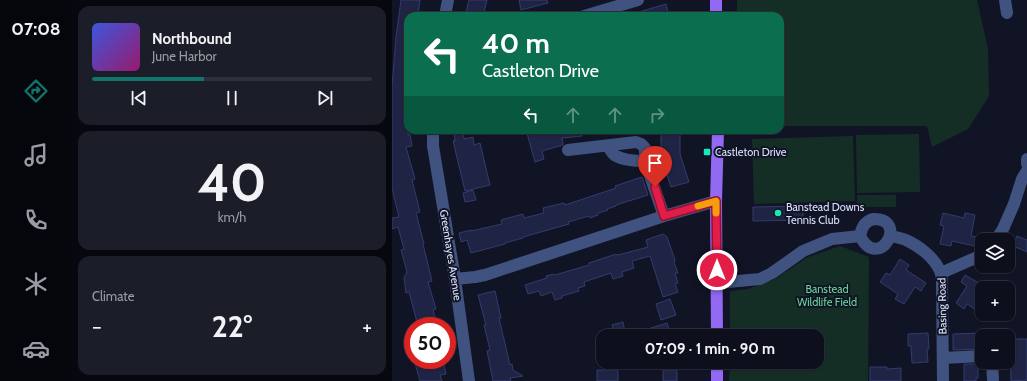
<!DOCTYPE html>
<html lang="en">
<head>
<meta charset="utf-8">
<style>
	:root { --surface:#0d0f1c; --page:#1b1d29; --text:#f1f3f6; --muted:#9a9ca3; --line:#2d2f3b; --accent:#0f766e }
	body { margin:0; font-family:Cabin,sans-serif; background:var(--page); color:var(--text); height:100vh; display:flex; flex-direction:column; font-size:15px; white-space:nowrap }
	* { box-sizing:border-box; margin:0 }
	p { font-size:13px; color:var(--muted) }
	.icon { flex:none; width:22px; height:22px; fill:none; stroke:currentColor; stroke-width:2; stroke-linecap:round; stroke-linejoin:round }
	.map { position:relative; flex:1; overflow:hidden }
	.details { display:flex; flex-direction:column; gap:6px; padding:6px; background:#07080f; width:320px }
	.details>* { flex:none }
	.guide { position:absolute; left:12px; top:12px; width:380px; height:122px; border-radius:12px; box-shadow:0 1px 3px #0004,0 0 0 1px var(--line); background:#0b6e4f; color:#fff; overflow:hidden }
	.fabs { position:absolute; left:583px; top:233px; display:grid; gap:8px }
	.fabs a { display:grid; place-items:center; width:40px; height:40px; border-radius:8px; background:var(--surface); box-shadow:0 1px 3px #0004,0 0 0 1px var(--line); font-size:20px }
	.speed { position:absolute; left:12px; top:317px; display:flex; gap:8px; font-size:20px; font-weight:700; text-align:center }
	.speed>* { display:grid; place-content:center; width:52px; height:52px; border-radius:50%; background:var(--surface); box-shadow:0 1px 3px #0004,0 0 0 1px var(--line); line-height:1 }
	.speed .limit { border:6px solid #d22; background:#fff; color:#111 }
	.pin { position:absolute; display:grid; place-items:center; width:34px; height:34px; color:#fff; margin:-41px -17px; border-radius:50% 50% 50% 0; rotate:-45deg; box-shadow:0 0 4px #0007 }
	.pin .icon { rotate:45deg }
	.me { position:absolute; width:44px; margin:-22px; rotate:0deg; stroke-linejoin:round; filter:drop-shadow(0 0 3px #0008) }
	.turn { display:flex; align-items:center; gap:14px; height:84px; padding:0 12px; font-size:18px }
	.turn .icon { width:52px; height:52px; stroke-width:2.5 }
	.turn b { display:block; font-size:28px; line-height:34px }
	.lanes { display:flex; align-items:center; height:38px; padding:0 12px; background:#0003; justify-content:center; gap:20px; direction:ltr }
	.lanes .off { opacity:.35 }
	.big { font-size:30px; font-weight:700; line-height:1.1 }
	.details .widget { flex:1; display:flex; flex-direction:column; justify-content:center; gap:6px; min-width:0; padding:0 14px; border-radius:12px; background:var(--page) }
	.details .dial { align-items:center; gap:0 }
	.dial b { font-size:52px; line-height:1 }
	.song { display:flex; align-items:center; gap:12px }
	.cover { width:48px; height:48px; border-radius:6px; background:linear-gradient(135deg,hsl(230 70% 55%),hsl(320 70% 35%)) }
	.played { height:4px; border-radius:2px; background:linear-gradient(90deg,var(--accent) 40%,var(--line) 40%) }
	.keys { display:flex; justify-content:space-around; direction:ltr }
	.heat { display:flex; justify-content:space-between; align-items:center; font-size:22px; direction:ltr }
	.trip { position:absolute; left:204px; top:329px; width:228px; height:40px; border-radius:12px; background:var(--surface); box-shadow:0 1px 3px #0004,0 0 0 1px var(--line); font-weight:700; line-height:40px; text-align:center }
	main { display:flex; flex:1; min-height:0 }
	.dock { display:flex; flex-direction:column; width:72px; justify-content:space-around; align-items:center; background:#05060b; color:var(--muted) }
	.dock .icon { width:28px; height:28px }
	.dock .active { color:var(--accent) }
	.dock b { font-size:18px; color:var(--text) }
	.map>svg:first-child { display:block }
	.green { fill:#152e25 }
	.building { fill:#1f2444; stroke:#333b6e }
	.lines { fill:none; stroke-linecap:round; stroke-linejoin:round }
	.minor { stroke:#405380; stroke-width:12 }
	.major { stroke:#9169f2; stroke-width:12 }
	.route-casing { stroke:#92132f; stroke-width:10 }
	.route { stroke:#e11d48; stroke-width:7 }
	.slow { stroke:#f59e0b; stroke-width:7 }
	.poi-dot { fill:#15ebb9; stroke:#111425; stroke-width:1.5 }
	.labels { text-anchor:middle; stroke-width:4; stroke-linejoin:round; paint-order:stroke }
	.poi-label { font-size:11px; fill:#d8e0fc; stroke:#111425; text-anchor:start }
	.street-label { font-size:11px; fill:#d8e0fc; stroke:#111425 }
	.park-label { font-size:11px; fill:#6ad697; stroke:#111425 }
</style>
</head>
<body>
<main>
<nav class="dock">
<b>07:08</b>
<svg class="icon active" aria-label="directions" viewBox="0 0 24 24"><path d="M12 3l9 9-9 9-9-9zM9 14v-3h6M13 9l2 2-2 2"/></svg>
<svg class="icon" aria-label="music" viewBox="0 0 24 24"><path d="M9 18V5l10-2v13"/><circle cx="6" cy="18" r="3"/><circle cx="16" cy="16" r="3"/></svg>
<svg class="icon" aria-label="phone" viewBox="0 0 24 24"><path d="M5 4h4l2 5-3 2q2 4 5 5l2-3 5 2v4C11 20 4 13 5 4z"/></svg>
<svg class="icon" aria-label="climate" viewBox="0 0 24 24"><path d="M12 3v18M4 7l16 10M4 17L20 7"/></svg>
<svg class="icon" aria-label="car" viewBox="0 0 24 24"><path d="M5 17H2v-5l4-1 3-4h7l3 4 3 1v5h-3M9 17h6M6 11h13"/><circle cx="7" cy="17" r="2"/><circle cx="17" cy="17" r="2"/></svg>
</nav>
<section class="details">
<div class="widget">
<div class="song"><i class="cover"></i><div><b>Northbound</b><p>June Harbor</p></div></div>
<div class="played"></div>
<div class="keys"><svg class="icon" aria-label="previous" viewBox="0 0 24 24"><path d="M18 5L8 12l10 7zM5 5v14"/></svg><svg class="icon" aria-label="pause" viewBox="0 0 24 24"><path d="M8 5v14M16 5v14"/></svg><svg class="icon" aria-label="next" viewBox="0 0 24 24"><path d="M6 5l10 7-10 7zM19 5v14"/></svg></div>
</div>
<div class="widget dial"><b>40</b><p>km/h</p></div>
<div class="widget"><p>Climate</p>
<div class="heat"><a>−</a><b class="big">22°</b><a>+</a></div>
</div>
</section>
<div class="map">
<svg width="635" height="381" viewBox="0 0 635 381">
	<rect width="100%" height="100%" fill="#111425"/>
	<path class="green" d="M345 0H585L596 49 597 96 576 129 540 147 535 126H388V16H345Z
		M527 134 528 192 465 193 464 135Z
		M461 136 463 201 362 204 360 139Z
		M465 195H504V207H465Z
		M448 246 477 257 476 381H337L338 362H425V336H338V291L356 289 383 279 416 257Z"/>
	<path class="building" d="M9 0H28L26 16H16V93H15L16 106V135L18 134 20 146 14 147 23 179 20 180 28 212 24 213 32 244H31L40 281 36 282 44 309 41 310 45 326H26L17 292 14 293 12 278 15 272 9 250 12 249 6 227 0 229V218L7 217 0 189V86L4 37Z
		M77 0H95L91 16H73Z
		M127 0H155L156 3 129 10Z
		M274 4 277 16H241L240 14Z
		M62 130H71L72 139 81 137 82 145 88 143 98 185 73 191 61 141H63Z
		M134 130H190V136L170 138 171 144V145L150 151 152 159 143 162Z
		M269 130H288V154L297 182 279 187 269 157Z
		M250 177 256 195 224 205V206L215 209 216 210 206 213V215L198 218 197 216 176 222 177 224 131 237V238L113 243V244L79 253 75 240 69 242 67 233 79 230V231L110 224 109 220 131 214 132 218 152 213 151 208 172 203 173 205 224 188 223 186Z
		M81 190 84 200 73 202 71 193Z
		M411 206V220L361 221V207Z
		M551 213 572 218 573 213 583 215 579 236 585 237 583 246 560 241 559 246 548 244 552 226 548 225Z
		M271 234 275 237 283 260 282 262 286 273H283L286 283 283 284 286 292 271 297 258 256 240 261 242 268 230 272 231 276 221 279 219 273 192 282 193 286 186 288 187 291 170 296V298L163 300 160 292 149 296 147 291 136 294 133 285 155 278 154 276 162 274 163 275 197 265V263L224 254 225 255 230 254 256 247 254 240Z
		M625 236 635 240V252L621 246Z
		M508 259 517 265 514 270 534 283 529 291 523 287 512 304 503 299 506 294 488 282 494 273 498 275Z
		M573 275 590 285V314L575 304 572 309 564 303 575 286 569 282Z
		M103 291 109 318H107L118 365 120 364 121 370 131 376 118 378 119 381H101L95 351 98 350 92 325H94L86 295Z
		M278 299 284 315 269 320 264 304Z
		M231 322 233 332 223 335 220 325Z
		M275 323 279 336H240V334Z
		M536 333 537 349H535L536 362 520 363 519 346H516V334Z
		M590 333V349L561 350V334Z
		M618 339H635V380L619 381Z
		M22 360H51L54 374 48 375 50 381H28Z
		M572 364H586V378H584V381H572Z
		M478 367H495V369L509 368V381H478Z
		M205 370H226V381H205Z
		M271 370H285V381H271Z"/>
	<g class="lines">
		<path class="minor" d="M613 0 615 13
			M53 16 56 0
			M192 16 246 0
			M41 130V146L63 279 77 381
			M216 146C218 149 220 154 224 156 231 160 245 161 253 161
			M176 150 244 142 249 144 253 148V161L272 216
			M635 159V164
			M481 219C518 218 487 273 468 236 470 227 472 222 481 219Z
			M498 236C503 237 509 238 514 240 527 246 542 257 548 271 550 275 550 280 550 284L551 381
			M604 240 611 229 622 204 630 179 635 171
			M549 273 590 255
			M63 279 83 277 93 275 272 216 324 201
			M325 283 368 279 380 273 411 251 440 239 468 236
			M551 358 590 356
			M600 362 601 379"/>
		<path class="major" d="M324 0V16
			M325 336 324 201 326 130
			M325 362V381"/>
	</g>
	<g class="lines">
		<g class="route-casing">
			<path id="route" d="M263 187 272 216 324 201 325 270"/>
		</g>
		<use href="#route" class="route"/>
		<path class="slow" d="M306 206 324 201V213"/>
	</g>
	<g class="poi-dot">
		<rect x="311" y="148" width="8" height="8" rx="2"/>
		<circle cx="386" cy="213" r="4"/>
	</g>
	<g class="labels">
		<g class="poi-label">
			<text x="323" y="156">Castleton Drive</text>
			<text x="394" y="211">Banstead Downs<tspan x="394" dy="13">Tennis Club</tspan></text>
		</g>
		<g class="street-label">
			<text transform="translate(59 255) rotate(81)" y="4">Greenhayes Avenue</text>
			<text transform="translate(550 306) rotate(-91)" y="4">Basing Road</text>
		</g>
		<g class="park-label">
			<text x="435" y="293">Banstead<tspan x="435" dy="13">Wildlife Field</tspan></text>
		</g>
	</g>
</svg>
<div class="fabs">
<a><svg class="icon" aria-label="layers" viewBox="0 0 24 24"><path d="M12 4l9 5-9 5-9-5zM3 14l9 5 9-5"/></svg></a>
<a>+</a>
<a>−</a>
</div>
<div class="speed"><div class="limit">50</div></div>
<div class="pin" style="left:263px;top:187px;background:#d93025"><svg class="icon" aria-label="arrive" viewBox="0 0 24 24"><path d="M6 21V4h12l-3 4 3 4H6"/></svg></div>
<svg class="me" style="left:325px;top:270px" viewBox="-20 -20 40 40"><circle r="17" fill="#e11d48" stroke="#fff" stroke-width="3"/><path d="M0-11L8 9 0 5-8 9z" fill="#fff"/></svg>
<div class="trip">07:09 · 1 min · 90 m</div>
<div class="guide">
<div class="turn"><svg class="icon" aria-label="left" viewBox="0 0 24 24"><path d="M17 20v-9H6M10 6l-5 5 5 5"/></svg><div><b>40 m</b>Castleton Drive</div></div>
<div class="lanes"><svg class="icon" aria-label="left" viewBox="0 0 24 24"><path d="M17 20v-9H6M10 6l-5 5 5 5"/></svg><svg class="icon off" aria-label="ahead" viewBox="0 0 24 24"><path d="M12 20V5M6 11l6-6 6 6"/></svg><svg class="icon off" aria-label="ahead" viewBox="0 0 24 24"><path d="M12 20V5M6 11l6-6 6 6"/></svg><svg class="icon off" aria-label="right" viewBox="0 0 24 24"><path d="M7 20v-9h11M14 6l5 5-5 5"/></svg></div>
</div>
</div>
</main>
</body>
</html>
